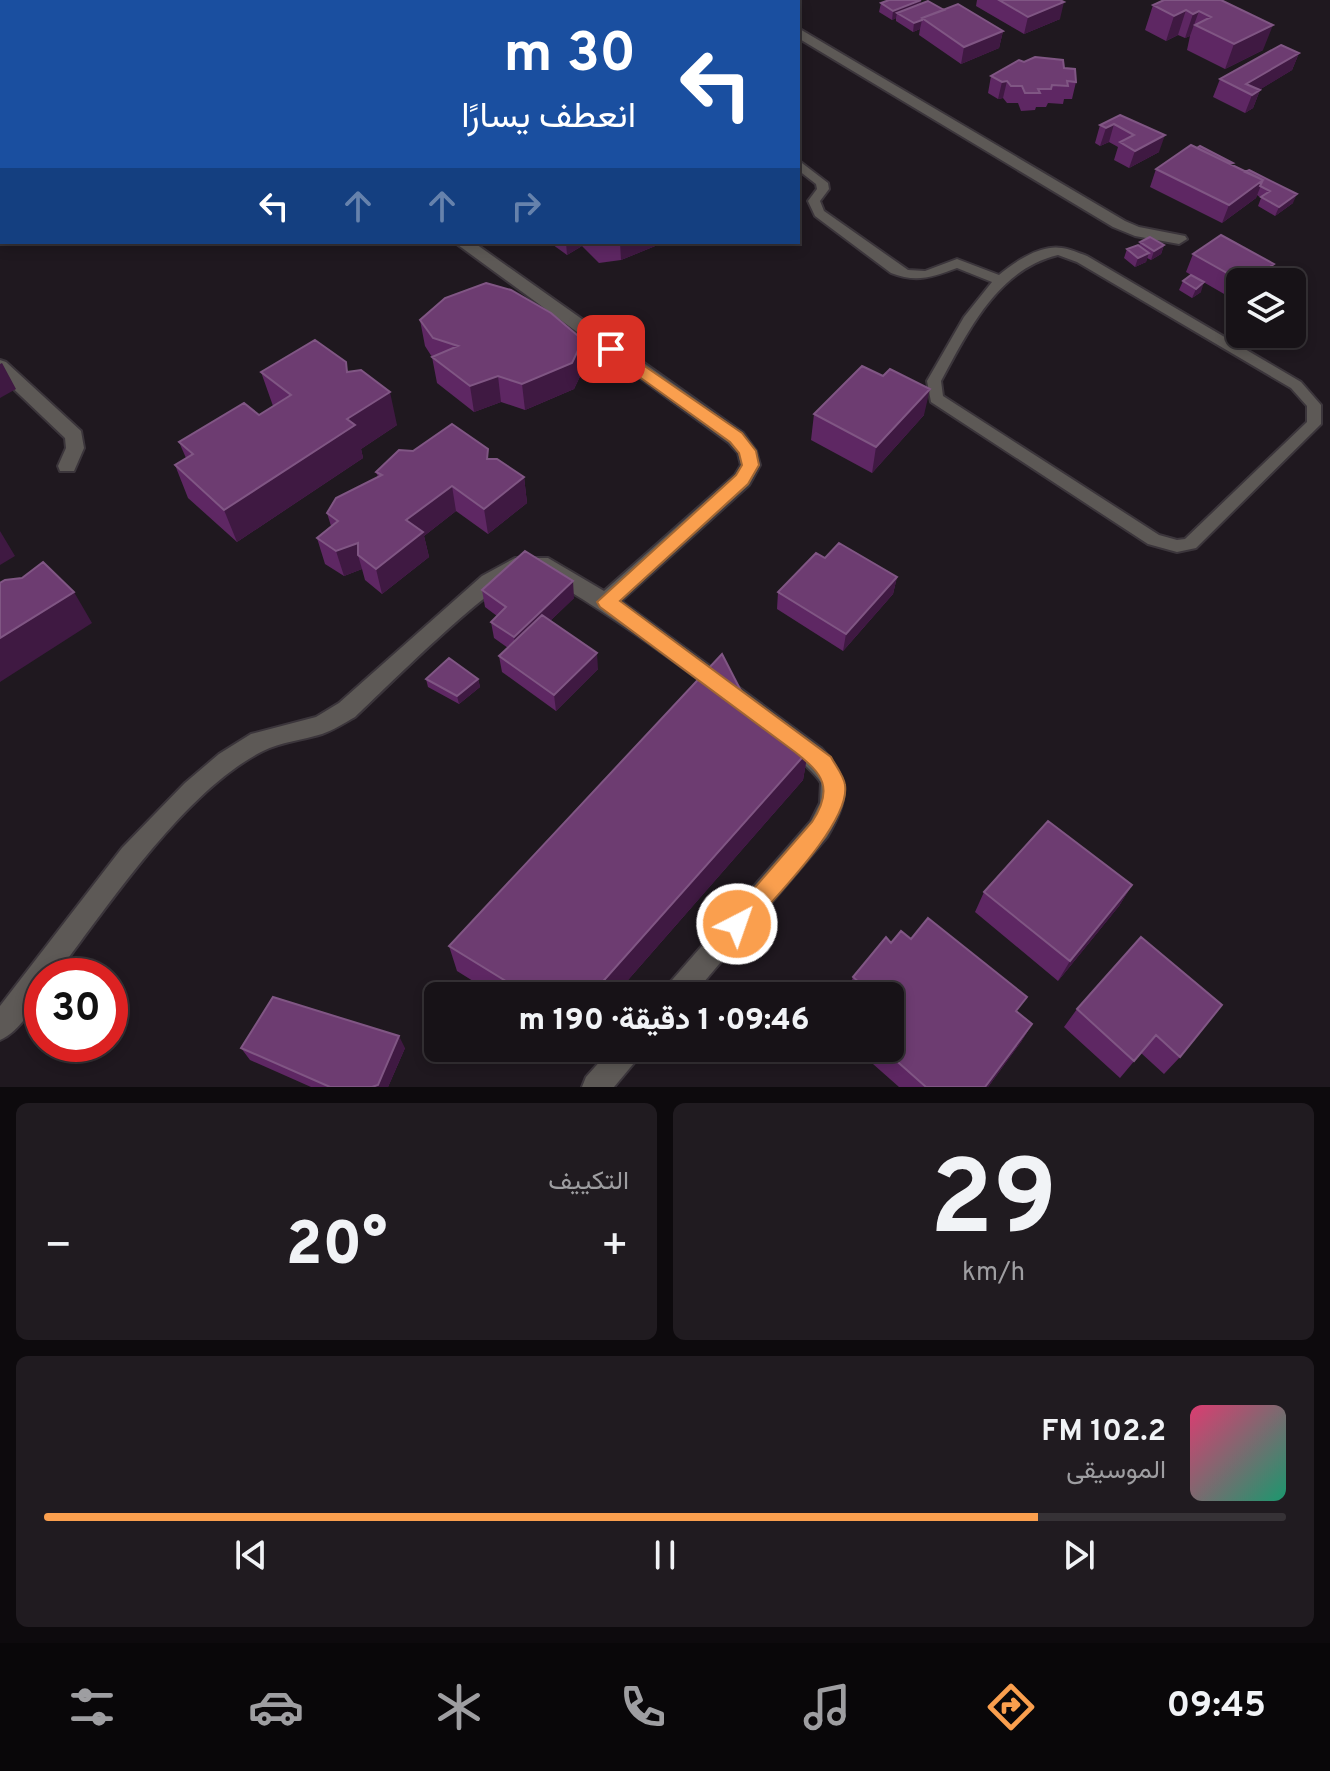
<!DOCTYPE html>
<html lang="ar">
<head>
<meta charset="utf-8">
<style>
	:root { --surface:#171217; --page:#201b20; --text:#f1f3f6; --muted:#9e9ea1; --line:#363236; --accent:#fa9f4e }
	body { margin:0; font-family:Overpass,Vazirmatn,sans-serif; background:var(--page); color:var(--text); direction:rtl; height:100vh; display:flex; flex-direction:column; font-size:30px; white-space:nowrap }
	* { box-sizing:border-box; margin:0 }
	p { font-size:26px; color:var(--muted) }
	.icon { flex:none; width:44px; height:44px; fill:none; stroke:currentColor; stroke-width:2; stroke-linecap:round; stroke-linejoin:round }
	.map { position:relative; height:1087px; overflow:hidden; direction:ltr }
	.panel { display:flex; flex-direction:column; gap:16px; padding:16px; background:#0d0a0d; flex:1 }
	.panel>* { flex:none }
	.guide { position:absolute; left:0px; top:0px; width:800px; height:244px; box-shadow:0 4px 12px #0003,0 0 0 2px var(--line); direction:rtl; background:#1a4fa0; color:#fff; overflow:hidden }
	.controls { position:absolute; left:1226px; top:268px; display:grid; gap:16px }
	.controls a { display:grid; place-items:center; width:80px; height:80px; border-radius:12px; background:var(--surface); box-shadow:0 4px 12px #0003,0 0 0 2px var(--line); font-size:40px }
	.speed { position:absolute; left:24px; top:958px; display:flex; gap:16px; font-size:40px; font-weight:700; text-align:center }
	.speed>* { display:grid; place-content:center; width:104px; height:104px; border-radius:50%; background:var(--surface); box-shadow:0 4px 12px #0003,0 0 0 2px var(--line); line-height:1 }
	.speed .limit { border:12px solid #d22; background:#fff; color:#111 }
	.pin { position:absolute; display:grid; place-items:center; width:68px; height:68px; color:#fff; margin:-34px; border-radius:16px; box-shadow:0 4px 12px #0006 }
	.me { position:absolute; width:88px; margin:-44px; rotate:41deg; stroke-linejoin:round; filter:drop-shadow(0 0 6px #0008) }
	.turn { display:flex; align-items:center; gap:28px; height:168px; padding:0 32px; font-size:36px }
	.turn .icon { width:104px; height:104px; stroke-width:2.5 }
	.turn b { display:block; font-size:56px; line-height:68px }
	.lanes { display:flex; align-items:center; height:76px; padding:0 32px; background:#0003; justify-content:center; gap:40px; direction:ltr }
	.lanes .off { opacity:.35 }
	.big { font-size:60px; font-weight:800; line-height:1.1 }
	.panel .widget { flex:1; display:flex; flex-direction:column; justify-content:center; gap:12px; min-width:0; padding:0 28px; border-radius:12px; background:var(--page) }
	.panel .dial { align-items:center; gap:0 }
	.dial b { font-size:104px; line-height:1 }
	.song { display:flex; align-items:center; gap:24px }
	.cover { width:96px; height:96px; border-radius:12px; background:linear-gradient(135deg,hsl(340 70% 55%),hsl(160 70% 35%)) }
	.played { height:8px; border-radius:4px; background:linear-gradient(90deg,var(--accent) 80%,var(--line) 80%) }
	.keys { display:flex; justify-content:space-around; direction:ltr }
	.heat { display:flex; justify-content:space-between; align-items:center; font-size:44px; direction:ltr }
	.panel .tiles { flex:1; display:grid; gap:16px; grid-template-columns:1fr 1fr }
	.widget:last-child { grid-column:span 2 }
	.trip { position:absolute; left:424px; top:982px; width:480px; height:80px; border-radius:12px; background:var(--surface); box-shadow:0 4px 12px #0003,0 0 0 2px var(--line); font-weight:800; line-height:80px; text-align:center; direction:rtl }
	.tab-bar { display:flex; height:128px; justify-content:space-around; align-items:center; background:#090709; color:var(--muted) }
	.tab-bar .icon { width:56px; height:56px }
	.tab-bar .selected { color:var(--accent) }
	.tab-bar b { font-size:36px; color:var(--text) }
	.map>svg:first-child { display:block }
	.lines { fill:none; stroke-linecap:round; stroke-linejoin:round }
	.service-casing { stroke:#3b353b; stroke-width:4 }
	.minor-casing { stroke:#3b353b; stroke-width:4 }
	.tertiary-casing { stroke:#3b353b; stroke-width:4 }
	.service { fill:#5d5956; fill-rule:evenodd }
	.minor { fill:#5d5956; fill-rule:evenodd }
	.tertiary { fill:#5d5956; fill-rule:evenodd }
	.wall { fill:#5e2763 }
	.shaded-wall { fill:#3f1942 }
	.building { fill:#6d3c71; stroke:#805684; stroke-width:2 }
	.route { fill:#fa9f4e; stroke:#a26733; stroke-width:2 }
</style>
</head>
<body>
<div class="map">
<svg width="1330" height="1087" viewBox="0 0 1330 1087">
	<rect width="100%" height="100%" fill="#1f181f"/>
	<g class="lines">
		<g class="service-casing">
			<path id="service" d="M558 0H570L571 2H559Z
				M798 160 828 183 829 189 820 201 824 211 908 270 925 271 957 259 999 275C1015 262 1040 244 1062 248 1070 249 1079 253 1087 256L1301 382 1321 405V424L1196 548 1177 552 1148 544 931 402 927 381 964 317 992 282 957 268C933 277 916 283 891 273L815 216 808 201 817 189 816 184 798 170ZM1058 255 1077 262 1291 388 1307 406V422L1185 539 1177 540 1159 535 943 396 941 381C968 331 998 269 1058 255Z"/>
		</g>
		<g class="minor-casing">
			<path id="minor" d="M742 0H756L757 2H743Z
				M798 28 1125 221 1139 227 1185 236 1187 239 1179 244 1135 236 1113 227 798 38Z
				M454 242H473L743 433 756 451 760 465 749 485 621 601 821 748C852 780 849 800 827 837L692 996H662L666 987 811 821 820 803 821 783C806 753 553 567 527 572 495 578 385 689 355 717 344 723 334 730 322 734 303 740 280 742 263 751 185 790 108 906 55 976H42C42 998 21 1031 0 1040V1006L122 848 185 783 219 754 251 734 316 717 339 703 482 576 515 558H548L604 591 735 475 741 465 738 453 729 443Z
				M0 360 6 362 81 431 84 448 74 471H60L58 466 66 448 65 438 0 376Z
				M612 1048H643L639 1057 614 1087H582L586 1077Z"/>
		</g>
		<g class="tertiary-casing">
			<path id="tertiary" d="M0 87H2L0 96Z"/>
		</g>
		<use href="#service" class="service"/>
		<use href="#minor" class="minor"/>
		<use href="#tertiary" class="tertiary"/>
	</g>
	<path class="wall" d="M654 0H694L689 2H654Z
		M977 0H1060V19L1024 34 976 6Z
		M1221 0 1263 50 1225 69 1187 50 1190 36 1185 38 1178 35 1166 41 1145 30 1153 5Z
		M881 3 920 4 944 10 1003 31 999 48 961 64 919 35 920 29 913 32 896 21V18L892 20 879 12Z
		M1299 53 1292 70 1259 90H1260L1253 108 1245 113 1213 97 1220 79Z
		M1064 68 1076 82 1072 99H1064L1063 104 1048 103 1046 107H1036L1035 110 1021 111 1018 103H1007L1003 98 998 99 988 93 991 76Z
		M1120 115 1159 152 1129 168 1114 160 1118 147 1109 142 1100 146 1095 143 1100 125Z
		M1232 165 1293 203 1275 216 1258 206 1261 198 1257 195 1256 198 1222 223 1150 187 1156 169Z
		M549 242H665L621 260 599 263 582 246 567 255Z
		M1140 242 1164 245 1161 254 1151 260 1147 258 1146 262 1135 267 1124 258 1127 249 1139 246Z
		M1193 254 1266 282H1240V300L1238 302 1186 272Z
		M1183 281 1201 292 1192 298 1179 290Z
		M420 320 585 366 574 389 525 410 501 402 474 412 437 383 432 357 425 346Z
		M261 372H348L397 425 361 449 363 458 237 542 188 498 175 465 186 458 179 442 259 415 273 406Z
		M883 376 924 415 872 473 811 440 814 414Z
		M489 459 524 477 527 503 488 534 456 511 424 536 429 557 382 594 365 580 362 569 344 576 325 564 317 538 331 526 327 513 378 477 376 472Z
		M825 558 897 577 893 594 843 651 777 609 778 592Z
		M482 590 574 598 550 621 598 669 556 711 502 672 499 656 508 648 494 638 491 622 497 616 485 607Z
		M426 679H478L480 687 459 704 428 687Z
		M757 722 808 751 803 780 614 996H497L457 971 449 946Z
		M1132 885 1119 906 1058 981 975 912 984 892Z
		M1141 937 1180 1057 1164 1074 1141 1053 1120 1078 1064 1027 1077 1009Z
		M911 939 1018 1012 1032 1024 1021 1042 988 1087H899L873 1064 879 1048H890V996H847L853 977 891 943Z
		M241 1048H405L388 1087H311L250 1060Z"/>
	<path class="shaded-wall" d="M665 0H694L689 2H665Z
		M921 0 920 9 897 13 896 18 892 20 893 11Z
		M1064 2 1060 19 1024 34 1028 17Z
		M1186 10 1178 35 1166 41 1174 16Z
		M1199 11 1190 36 1185 38 1193 14Z
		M922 20 920 29 913 32 914 23Z
		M1273 25 1263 50 1225 69 1234 44Z
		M1003 31 999 48 961 64 964 47Z
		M1299 53 1292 70 1251 95 1246 84Z
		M1007 81 1003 98 998 99 1002 82Z
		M1260 90 1253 108 1245 113 1252 95Z
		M1114 124 1109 142 1100 146 1106 128Z
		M1165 135 1159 152 1129 168 1135 151Z
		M1263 180 1256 198 1222 223 1229 205Z
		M1297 194 1293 203 1275 216 1279 207Z
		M566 242H581L582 246 567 255Z
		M620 242H665L621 260Z
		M1164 245 1161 254 1151 260 1154 251Z
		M1149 253 1146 262 1135 267 1138 258Z
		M1274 264 1266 282H1248Z
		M1204 282 1201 292 1192 298 1196 289Z
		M583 340 585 366 574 389 525 410 522 384Z
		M2 363 16 389 0 398V364Z
		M498 376 501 402 474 412 470 386Z
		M930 389 924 415 872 473 876 447Z
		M390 392 397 425 361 449 363 458 237 542 224 510 347 419Z
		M524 477 527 503 488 534 484 509Z
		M452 486 456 511 424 536 429 557 382 594 376 569 406 520Z
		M0 531 15 556 0 565Z
		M358 543V555L362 569 344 576 336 551Z
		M897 577 893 594 843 651 846 634Z
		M573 581 574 598 516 654 514 637Z
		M74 592 92 623 0 682V638Z
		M597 653 598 669 556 711 554 695Z
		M478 679 480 687 459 704 457 696Z
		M808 751 803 780 614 996H590Z
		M1132 885 1119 906 1058 981 1070 961Z
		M1032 1024 1021 1042 988 1087H985Z
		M399 1036 405 1048 388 1087H372Z"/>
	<path class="building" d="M340 0H391L393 2H333Z
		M889 0H921L893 11 881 3Z
		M999 0H1060L1064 2 1028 17Z
		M1164 0H1221L1273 25 1234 44 1195 25 1211 17 1199 11 1193 14 1186 10 1174 16 1153 5Z
		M928 1 944 10 922 18V20L914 23 897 13Z
		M958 4 1003 31 964 47 922 18Z
		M1281 45 1299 53 1246 84 1260 90 1252 95 1220 79Z
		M1035 57 1063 60 1064 68 1075 69 1076 82 1067 81 1068 86 1052 85 1051 89H1038L1040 93H1025L1022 86H1011L1007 81 1002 82 991 76 1019 60 1024 62Z
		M1120 115 1165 135 1135 151 1120 142 1134 135 1114 124 1106 128 1100 125Z
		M1191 145 1263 180 1229 205 1156 169Z
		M1200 146 1233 163 1230 164 1197 148Z
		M1249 170 1297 194 1279 207 1261 197 1270 191 1260 186 1263 180 1245 172Z
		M1221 235 1274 264 1248 282H1243L1193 254Z
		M1150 237 1164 245 1154 251 1140 242Z
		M1138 245 1149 253 1138 258 1127 249Z
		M1191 275 1204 282 1196 289 1183 281Z
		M486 283 511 290 551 313 583 340 572 363 522 384 498 376 470 386 432 357 458 346 433 338 420 320 445 298Z
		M315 340 346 362 347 372 361 370 390 392 347 419 355 425 224 510 175 465 193 454 179 442 244 403 259 415 291 395 261 372Z
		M862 366 883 376 890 369 930 389 876 447 814 414Z
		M452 424 488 449 487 459H497L524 477 484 509 452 486 406 520 423 532 376 569 358 555V543L336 551 317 538 338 521 327 513 336 498 382 475 376 472 399 450 413 451Z
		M839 543 897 577 846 634 778 592 816 553 825 558Z
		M525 551 573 581 514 637 491 622 506 607 482 590Z
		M43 562 74 592 0 638V583L5 580 22 578Z
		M542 615 597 653 554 695 499 656Z
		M722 654 757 722 808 751 590 996H530L449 946Z
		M449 658 478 679 457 696 426 679Z
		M1048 821 1132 885 1070 961 984 892Z
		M928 918 1027 997 1016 1011 1032 1024 985 1087H926L882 1048H890V1033L902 1019 890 1009V996H875L853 977 886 937 891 943 901 931 911 939Z
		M1141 937 1222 1005 1180 1057 1156 1035 1134 1061 1077 1009Z
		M273 997 399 1036 378 1085 372 1087H330L241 1048Z"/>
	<path class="route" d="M611 343 742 433 756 451 759 465 748 484 620 601 831 757C835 765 844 776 845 785 851 823 770 902 745 932L737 935 729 932 725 924 729 917 812 822C834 788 823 774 795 752L600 607 597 602 736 475 742 465 739 453 730 442 606 353V345Z"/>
</svg>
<div class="controls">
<a><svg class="icon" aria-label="layers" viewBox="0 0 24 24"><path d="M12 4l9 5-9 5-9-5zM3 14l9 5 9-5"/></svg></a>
</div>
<div class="speed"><div class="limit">30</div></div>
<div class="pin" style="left:611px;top:349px;background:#d93025"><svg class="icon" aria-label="arrive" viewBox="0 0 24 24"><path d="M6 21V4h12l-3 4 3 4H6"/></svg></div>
<svg class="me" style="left:737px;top:924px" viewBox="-20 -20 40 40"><circle r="17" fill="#fa9f4e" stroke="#fff" stroke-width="3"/><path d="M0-11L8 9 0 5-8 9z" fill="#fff"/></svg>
<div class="trip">09:46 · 1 دقيقة · 190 m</div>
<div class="guide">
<div class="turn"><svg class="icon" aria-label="left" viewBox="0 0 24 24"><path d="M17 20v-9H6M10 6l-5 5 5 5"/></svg><div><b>30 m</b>انعطف يسارًا</div></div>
<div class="lanes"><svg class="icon" aria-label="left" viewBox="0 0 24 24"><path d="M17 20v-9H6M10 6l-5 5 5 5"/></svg><svg class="icon off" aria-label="ahead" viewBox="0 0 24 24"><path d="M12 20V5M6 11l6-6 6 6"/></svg><svg class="icon off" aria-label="ahead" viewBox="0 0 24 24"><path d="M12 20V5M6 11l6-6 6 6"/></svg><svg class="icon off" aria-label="right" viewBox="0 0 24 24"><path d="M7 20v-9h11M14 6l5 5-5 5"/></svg></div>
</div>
</div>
<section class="panel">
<div class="tiles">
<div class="widget dial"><b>29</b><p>km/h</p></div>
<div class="widget"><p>التكييف</p>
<div class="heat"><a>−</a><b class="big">20°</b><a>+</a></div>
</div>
<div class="widget">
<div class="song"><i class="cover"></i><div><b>102.2 FM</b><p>الموسيقى</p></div></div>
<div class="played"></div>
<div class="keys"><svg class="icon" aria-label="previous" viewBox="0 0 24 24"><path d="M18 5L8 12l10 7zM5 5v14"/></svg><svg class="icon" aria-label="pause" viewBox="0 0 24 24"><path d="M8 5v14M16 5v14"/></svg><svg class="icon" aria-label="next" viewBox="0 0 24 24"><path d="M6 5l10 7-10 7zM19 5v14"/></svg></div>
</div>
</div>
</section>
<nav class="tab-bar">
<b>09:45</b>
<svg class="icon selected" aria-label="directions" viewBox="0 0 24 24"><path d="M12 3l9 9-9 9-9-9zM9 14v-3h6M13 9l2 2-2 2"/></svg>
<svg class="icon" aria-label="music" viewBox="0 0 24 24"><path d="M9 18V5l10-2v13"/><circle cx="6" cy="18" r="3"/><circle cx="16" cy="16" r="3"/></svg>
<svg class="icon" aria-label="phone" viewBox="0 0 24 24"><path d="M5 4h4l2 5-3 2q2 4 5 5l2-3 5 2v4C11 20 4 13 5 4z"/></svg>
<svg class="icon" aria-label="climate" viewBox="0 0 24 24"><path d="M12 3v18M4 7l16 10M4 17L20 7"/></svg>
<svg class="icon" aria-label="car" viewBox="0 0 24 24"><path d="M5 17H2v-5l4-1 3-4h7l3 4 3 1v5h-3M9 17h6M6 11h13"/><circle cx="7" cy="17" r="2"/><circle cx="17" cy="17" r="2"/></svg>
<svg class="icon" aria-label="filters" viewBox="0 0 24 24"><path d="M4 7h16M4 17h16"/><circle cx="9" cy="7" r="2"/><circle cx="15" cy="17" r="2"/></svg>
</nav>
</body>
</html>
